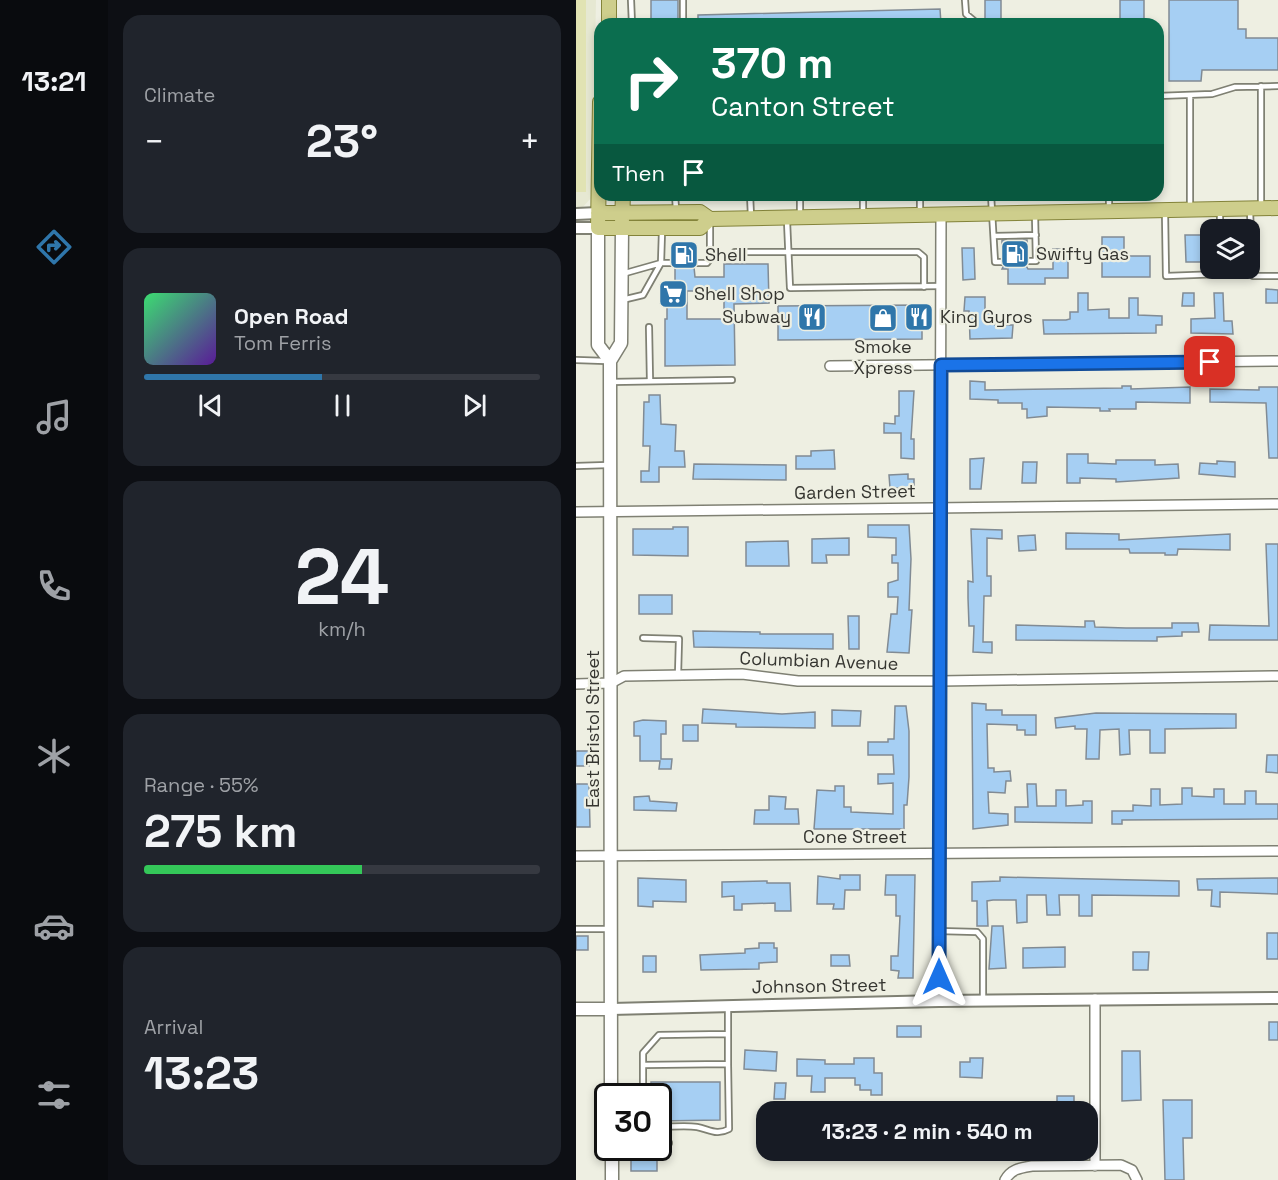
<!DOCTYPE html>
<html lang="en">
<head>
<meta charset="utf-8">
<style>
	:root { --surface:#171b24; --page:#20242c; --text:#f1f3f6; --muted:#9ea1a6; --line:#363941; --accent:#2f76aa }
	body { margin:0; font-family:"Space Grotesk",sans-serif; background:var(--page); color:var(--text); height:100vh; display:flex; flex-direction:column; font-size:22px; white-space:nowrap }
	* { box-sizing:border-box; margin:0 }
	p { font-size:20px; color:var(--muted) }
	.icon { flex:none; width:33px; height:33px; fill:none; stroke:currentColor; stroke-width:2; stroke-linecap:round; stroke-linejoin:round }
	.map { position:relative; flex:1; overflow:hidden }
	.sheet { display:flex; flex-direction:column; gap:15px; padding:15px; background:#0d0f14; width:468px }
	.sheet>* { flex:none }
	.banner { position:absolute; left:18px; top:18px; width:570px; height:183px; border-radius:18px; box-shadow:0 3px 9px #0003; background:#0b6e4f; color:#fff; overflow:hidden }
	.controls { position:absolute; left:624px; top:219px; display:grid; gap:12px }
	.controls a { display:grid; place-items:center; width:60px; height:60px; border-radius:12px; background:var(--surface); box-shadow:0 3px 9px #0003; font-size:30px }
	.speed { position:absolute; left:18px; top:1083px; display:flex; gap:12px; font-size:30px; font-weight:700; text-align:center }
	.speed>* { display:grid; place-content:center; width:78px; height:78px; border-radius:50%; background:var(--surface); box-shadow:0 3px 9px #0003; line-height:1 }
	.speed .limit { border:3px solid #111; border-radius:9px; background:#fff; color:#111 }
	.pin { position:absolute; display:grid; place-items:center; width:51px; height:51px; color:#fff; margin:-26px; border-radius:12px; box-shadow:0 3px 9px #0006 }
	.me { position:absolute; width:66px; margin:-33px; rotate:0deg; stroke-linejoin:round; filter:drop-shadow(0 0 4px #0008) }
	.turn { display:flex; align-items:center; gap:21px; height:126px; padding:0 18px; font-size:27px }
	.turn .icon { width:78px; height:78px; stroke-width:2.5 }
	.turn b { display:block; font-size:42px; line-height:51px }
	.then { display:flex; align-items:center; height:57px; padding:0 18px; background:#0003; gap:12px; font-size:22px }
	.big { font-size:45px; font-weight:800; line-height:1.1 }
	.sheet .tile { flex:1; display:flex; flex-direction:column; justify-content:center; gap:9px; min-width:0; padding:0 21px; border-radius:18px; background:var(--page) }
	.sheet .dial { align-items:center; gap:0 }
	.dial b { font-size:78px; line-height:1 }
	.song { display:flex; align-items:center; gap:18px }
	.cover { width:72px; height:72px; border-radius:9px; background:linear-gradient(135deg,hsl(140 70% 55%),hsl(270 70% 35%)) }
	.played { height:6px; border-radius:3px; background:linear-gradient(90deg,var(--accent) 45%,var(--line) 45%) }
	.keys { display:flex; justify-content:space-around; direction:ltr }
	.heat { display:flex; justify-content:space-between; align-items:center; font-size:33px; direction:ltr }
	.charge { height:9px; border-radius:4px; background:linear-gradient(90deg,#34c759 55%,var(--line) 0) }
	.trip { position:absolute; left:180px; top:1101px; width:342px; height:60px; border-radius:18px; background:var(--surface); box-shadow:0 3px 9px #0003; font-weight:800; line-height:60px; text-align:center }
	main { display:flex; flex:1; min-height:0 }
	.tabs { display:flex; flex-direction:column; width:108px; justify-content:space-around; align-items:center; background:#090b0e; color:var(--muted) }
	.tabs .icon { width:42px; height:42px }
	.tabs .on { color:var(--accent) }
	.tabs b { font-size:27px; color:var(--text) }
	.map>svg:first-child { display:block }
	.built { fill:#e6e8d2 }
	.green { fill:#e1e3b3 }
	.building { fill:#a6cff3; stroke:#818b94; stroke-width:1.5; fill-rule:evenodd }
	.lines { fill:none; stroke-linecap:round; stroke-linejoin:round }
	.service-casing { stroke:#7f8073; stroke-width:8 }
	.minor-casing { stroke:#7f8073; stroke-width:12 }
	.tertiary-casing { stroke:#7f8073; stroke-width:14 }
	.secondary-casing { stroke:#7f8073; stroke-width:15 }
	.primary-casing { stroke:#83833a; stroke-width:16 }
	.service { stroke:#fff; stroke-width:4.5 }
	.minor { stroke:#fff; stroke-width:9 }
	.tertiary { stroke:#fff; stroke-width:10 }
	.secondary { stroke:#fff; stroke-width:12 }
	.primary { stroke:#cece8c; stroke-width:14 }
	.route-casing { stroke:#114b97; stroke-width:15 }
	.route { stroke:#1a73e8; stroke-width:10 }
	.labels { text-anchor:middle; stroke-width:4.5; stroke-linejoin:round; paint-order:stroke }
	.poi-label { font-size:18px; fill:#353530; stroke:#eeefe2; text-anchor:start }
	.street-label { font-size:18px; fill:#353530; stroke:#eeefe2 }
</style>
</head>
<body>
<main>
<nav class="tabs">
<b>13:21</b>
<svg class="icon on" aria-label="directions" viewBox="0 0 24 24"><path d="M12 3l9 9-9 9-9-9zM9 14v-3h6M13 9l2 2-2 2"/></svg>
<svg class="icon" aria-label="music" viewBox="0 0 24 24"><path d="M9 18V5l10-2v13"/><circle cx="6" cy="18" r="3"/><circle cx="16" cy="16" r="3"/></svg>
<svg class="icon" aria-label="phone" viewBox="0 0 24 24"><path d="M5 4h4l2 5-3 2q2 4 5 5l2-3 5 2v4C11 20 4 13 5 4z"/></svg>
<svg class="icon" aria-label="climate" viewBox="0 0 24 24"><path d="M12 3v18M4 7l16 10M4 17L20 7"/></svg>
<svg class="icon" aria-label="car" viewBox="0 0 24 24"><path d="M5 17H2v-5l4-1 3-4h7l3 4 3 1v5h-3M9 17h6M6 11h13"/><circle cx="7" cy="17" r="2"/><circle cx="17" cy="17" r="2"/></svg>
<svg class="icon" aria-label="filters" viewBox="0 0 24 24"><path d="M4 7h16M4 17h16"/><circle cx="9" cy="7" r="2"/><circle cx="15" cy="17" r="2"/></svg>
</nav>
<section class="sheet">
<div class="tile"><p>Climate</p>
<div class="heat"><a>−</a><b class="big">23°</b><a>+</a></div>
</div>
<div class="tile">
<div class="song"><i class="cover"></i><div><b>Open Road</b><p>Tom Ferris</p></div></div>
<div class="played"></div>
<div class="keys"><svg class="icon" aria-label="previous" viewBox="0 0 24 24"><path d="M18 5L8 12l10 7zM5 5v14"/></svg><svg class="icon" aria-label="pause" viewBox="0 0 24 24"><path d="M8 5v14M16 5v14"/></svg><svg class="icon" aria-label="next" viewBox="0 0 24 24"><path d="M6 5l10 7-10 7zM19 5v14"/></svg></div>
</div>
<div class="tile dial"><b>24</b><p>km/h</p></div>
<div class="tile"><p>Range · 55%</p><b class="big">275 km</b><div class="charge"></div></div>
<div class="tile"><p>Arrival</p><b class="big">13:23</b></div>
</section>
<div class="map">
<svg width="702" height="1180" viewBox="0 0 702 1180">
	<rect width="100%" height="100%" fill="#eeefe2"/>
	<path class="built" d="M0 0H20L16 197 3 211H0Z"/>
	<path class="green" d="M0 0H10V192H0Z"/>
	<path class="building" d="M75 0H102V19H75Z
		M409 0H425V19H409Z
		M544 0H568V24H544Z
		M593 0H662V29H670V38H702V70H626L625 81H593Z
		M364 9 365 24H122V15Z
		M609 235H627L628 262H610Z
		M526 237H548V256H574V277H526Z
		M426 240H451L452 257 448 262 452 269H477V249H492V278H469V284H432V269H426L430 261 426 258Z
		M118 246V258L114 264 118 267 119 277H148V264H192L193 303 158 304 159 365 89 366V319H91V303H84V285H99V267L103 262 98 258V247ZM111 291H148V319H111Z
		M386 248H398L399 279 387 280Z
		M690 289 702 290V303H690Z
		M502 293H512V310L533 309V318H553V298H562V315L586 316V325H580V333L468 334 467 320H490L494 319V312H502Z
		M607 293H618V306H606Z
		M638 293H647L648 321H656L657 334 615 333V319L639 318Z
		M389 297H409V313H419V325H437L436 338 394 339 393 311H388Z
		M346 305V339L202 340V306Z
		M394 381 409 382V390L546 388V386H555V389L614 387V403L560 402V409H533L534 411H524V408L471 407V416L451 418V409H446V403H422V400L394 399Z
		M683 387H702V458H693L690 403 634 402V389L683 390Z
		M323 391H338L335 439H338V459L325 458V433H308V423L319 424V416H323Z
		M73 395H84L85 424 100 425 99 451H108L109 467H83V482H65V471H73L74 446H67L68 402H73Z
		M258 450 259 469H220V456H235V451Z
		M491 454H512V463L540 464V460H579V465L602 464 603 478 540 482V479L504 478V483H491Z
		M408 458 405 489H394V459Z
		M641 461 659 462V477L623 474 624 463 641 464Z
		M447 462H461L460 483H446Z
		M118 464 210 465V480L117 479Z
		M332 474V479H338V488H314L313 475Z
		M292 525H333L335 559 333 610H336L333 653 311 652 315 614H321L322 597H312V583L322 580V563H316V555H320V538L292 537Z
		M97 527H112V556L57 555V529H97Z
		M395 529 426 530V539L411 538V576H415V596H408L407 642H416V653L397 652 398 626H393L392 598V581L397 582Z
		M490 533 543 534V540L654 534V550L602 549 601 555H589V553H554L553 549H490Z
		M459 535 460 550 443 551 442 536Z
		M273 538V555H250L251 563H236V539Z
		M212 541 213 566H170V542Z
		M690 544H702V640H633L634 625 693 626Z
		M63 595H96V614H63Z
		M272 616H283V649H273Z
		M509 621H518L519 627 550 628H596V623H622L623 632H606V636L581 637V641L440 640V625L509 627Z
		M117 631 184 632V634H257V649L118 647Z
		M396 703 410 704V710H426V715H460V735H449V730H441V725L411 724 412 768H418V772L434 771 435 781H430L429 793 412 792 413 813 432 814V825L397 829Z
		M319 706H330L333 731V777L331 805H328V829H238L241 790 259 791V786H268V807H275V812L317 814V783L302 784V774H318L317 755H292V742H312V739H318Z
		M127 709 206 714 239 712V728L160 727V724L126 723Z
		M256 710 285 711 284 726H256Z
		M520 713 660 714V728L589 729V753H574V730H553L554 754 544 755 543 729 524 730 523 759H510L511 729H499V726L480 728 479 718Z
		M67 720 90 721V734H85V759H96L95 769H83L84 761H64V736H58V722Z
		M107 725H122V741H107Z
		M0 751H13V766H0Z
		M691 755H702V773L690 772Z
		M0 784H13L14 827H0Z
		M451 784H460L461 806H480V790H490V806L507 805V801H516V823L439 822V807H452Z
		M606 788H616V796L638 797V789H648V804H669V791H680V804H702V819L546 820V824H536V811H557V805L575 806V789H584V805L606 804Z
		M73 796 74 801 101 803 100 811 58 810V797Z
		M193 796 210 797 209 809H222L223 824H178L179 810H193Z
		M264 875H284V890H269L268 909H257L258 904H241L242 876 264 879Z
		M310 875H339L337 978H322L323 971 315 970V956H322L324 916H320V895H309Z
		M424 877 603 881V896L516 895V916H503V895H483L484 915H471L470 895H451V922L441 923 440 900H417L411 901 412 926H401V901H396V882L424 881Z
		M62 878 110 880V902L77 901V907L62 906Z
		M702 878V894L644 892V907L635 906 636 890H622L621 879Z
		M191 881V883H214L215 911H199V903L166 904V910H158V896L146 897V882Z
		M416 926H427L430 968 413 969Z
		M691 933H702V959H691Z
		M0 936H12V950H0Z
		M183 943H198V948H201V962L183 963V969L125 970 124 955 169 953V949L183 948Z
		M489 947V967L447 968V948Z
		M557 952H573L572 970H557Z
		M255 955H273L274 966H255Z
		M67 956H80V972H67Z
		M693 1022H702V1040H693Z
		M321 1026H345V1037H321Z
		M169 1050 201 1052 200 1071 168 1069Z
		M546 1051H564L565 1100 546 1101Z
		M278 1058H298V1073H306V1095H295V1090H284V1085H279V1078H249V1092H235L236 1076H221V1059L249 1060V1064H278Z
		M394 1058H407L406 1078 384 1077V1062H394Z
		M75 1082H144V1120L82 1121V1096H75Z
		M199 1083H210L209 1099H198Z
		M481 1096H498V1112H481Z
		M587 1100H616V1138H607L608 1180H589Z
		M55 1150H70V1156H81V1171H55Z"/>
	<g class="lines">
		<g class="service-casing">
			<path id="service" d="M55 0 56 24
				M107 0V24
				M389 0 390 14 402 24
				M685 86V207
				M614 95V207
				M582 96 636 94 659 87 702 86
				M99 195 100 209
				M174 195 175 216
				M224 195V216
				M287 195V213
				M344 195V213
				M415 195 419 262H426
				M533 195V210
				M644 211V230
				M674 212 677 276H702
				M589 213 590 276 645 274V268
				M211 221 214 288 365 286
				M418 236 460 235
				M159 252H342L348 257V287
				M452 261H460L459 215
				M118 263H131L134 259V225
				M46 274 85 263H99
				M46 300 67 295 85 263 86 231
				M73 327 74 381
				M0 360 30 361
				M34 382 156 380
				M0 466 32 465
				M67 638 103 639 102 675
				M0 929H35
				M363 931 401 932 407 939V1000
				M67 1065 152 1064V1007
				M67 1096V1053L83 1035 152 1034
				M82 1127C95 1127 109 1125 121 1127 133 1129 140 1136 153 1129L152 1064
				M82 1143H93"/>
		</g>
		<g class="minor-casing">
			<path id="minor" d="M254 366 702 361
				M0 512 702 504
				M0 684 35 683 48 676 166 674 222 681H364L702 676
				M0 856 702 851
				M519 999V1166
				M363 1001 365 215
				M429 1180C435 1169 444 1168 456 1166L545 1165 556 1170 561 1180"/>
		</g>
		<g class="tertiary-casing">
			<path id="tertiary" d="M0 214 22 213
				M0 228H22
				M35 1009 363 1001 702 998"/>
		</g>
		<g class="secondary-casing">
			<path id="secondary" d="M22 228V345L34 361
				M0 1009H35
				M35 1096 34 361 45 343 46 228
				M36 1148V1180"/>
		</g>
		<g class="primary-casing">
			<path id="primary" d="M33 0V24
				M24 102 22 228H124L134 219
				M22 213 124 212 134 219 702 208
				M46 220 47 195"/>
		</g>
		<use href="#service" class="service"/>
		<use href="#minor" class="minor"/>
		<use href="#tertiary" class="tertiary"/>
		<use href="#secondary" class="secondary"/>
		<use href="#primary" class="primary"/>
	</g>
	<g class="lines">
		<g class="route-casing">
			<path id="route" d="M363 977 365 365 634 362"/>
		</g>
		<use href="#route" class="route"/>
	</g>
	<defs>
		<g id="fuel-square" transform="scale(1.5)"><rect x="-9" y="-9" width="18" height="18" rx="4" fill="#2f76aa" stroke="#eeefe2"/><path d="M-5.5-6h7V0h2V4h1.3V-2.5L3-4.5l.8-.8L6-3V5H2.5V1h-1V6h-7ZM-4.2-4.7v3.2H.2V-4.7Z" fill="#fff"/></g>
		<g id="supermarket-square" transform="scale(1.5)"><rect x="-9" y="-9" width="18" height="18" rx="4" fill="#2f76aa" stroke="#eeefe2"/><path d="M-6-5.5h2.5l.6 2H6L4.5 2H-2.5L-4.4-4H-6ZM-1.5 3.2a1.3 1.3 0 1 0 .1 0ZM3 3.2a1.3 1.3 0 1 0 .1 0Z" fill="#fff"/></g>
		<g id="restaurant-square" transform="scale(1.5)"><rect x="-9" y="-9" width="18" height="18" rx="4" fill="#2f76aa" stroke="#eeefe2"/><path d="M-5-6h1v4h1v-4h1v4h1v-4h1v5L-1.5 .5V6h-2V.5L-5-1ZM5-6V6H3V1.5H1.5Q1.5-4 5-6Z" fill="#fff"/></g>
		<g id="shop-square" transform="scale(1.5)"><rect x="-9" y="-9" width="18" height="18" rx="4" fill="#2f76aa" stroke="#eeefe2"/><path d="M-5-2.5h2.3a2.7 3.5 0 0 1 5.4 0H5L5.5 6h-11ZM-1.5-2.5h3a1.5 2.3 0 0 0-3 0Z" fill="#fff"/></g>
	</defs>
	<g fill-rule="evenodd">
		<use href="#fuel-square" x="439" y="254"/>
		<use href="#fuel-square" x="108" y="255"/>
		<use href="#supermarket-square" x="97" y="294"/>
		<use href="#restaurant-square" x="236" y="317"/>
		<use href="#restaurant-square" x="343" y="317"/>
		<use href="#shop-square" x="307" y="318"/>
	</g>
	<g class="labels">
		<g class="poi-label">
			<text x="460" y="260">Swifty Gas</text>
			<text x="129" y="261">Shell</text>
			<text x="118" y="300">Shell Shop</text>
			<text x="215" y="323" text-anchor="end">Subway</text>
			<text x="364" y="323">King Gyros</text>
			<text x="307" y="353" text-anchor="middle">Smoke<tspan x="307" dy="21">Xpress</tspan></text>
		</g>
		<g class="street-label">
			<text transform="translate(279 492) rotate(-1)" y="6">Garden Street</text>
			<text transform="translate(243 661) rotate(2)" y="6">Columbian Avenue</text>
			<text transform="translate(17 729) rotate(-90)" y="6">East Bristol Street</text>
			<text x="279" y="843">Cone Street</text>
			<text transform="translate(243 986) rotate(-1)" y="6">Johnson Street</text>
		</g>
	</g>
</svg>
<div class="controls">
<a><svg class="icon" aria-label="layers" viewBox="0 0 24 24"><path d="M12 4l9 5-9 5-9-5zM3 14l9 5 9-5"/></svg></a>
</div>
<div class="speed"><div class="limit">30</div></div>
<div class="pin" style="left:634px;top:362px;background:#d93025"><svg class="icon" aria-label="arrive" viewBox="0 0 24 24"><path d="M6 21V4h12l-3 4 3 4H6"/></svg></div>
<svg class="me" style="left:363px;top:977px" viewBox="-20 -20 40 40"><path d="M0-17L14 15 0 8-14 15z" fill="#1a73e8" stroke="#fff" stroke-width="4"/></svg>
<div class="trip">13:23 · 2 min · 540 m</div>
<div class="banner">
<div class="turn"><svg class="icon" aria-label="right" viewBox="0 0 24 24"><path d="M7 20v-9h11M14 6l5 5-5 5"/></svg><div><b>370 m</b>Canton Street</div></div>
<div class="then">Then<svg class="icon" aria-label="arrive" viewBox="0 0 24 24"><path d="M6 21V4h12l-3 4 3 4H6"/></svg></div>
</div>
</div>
</main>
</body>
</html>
